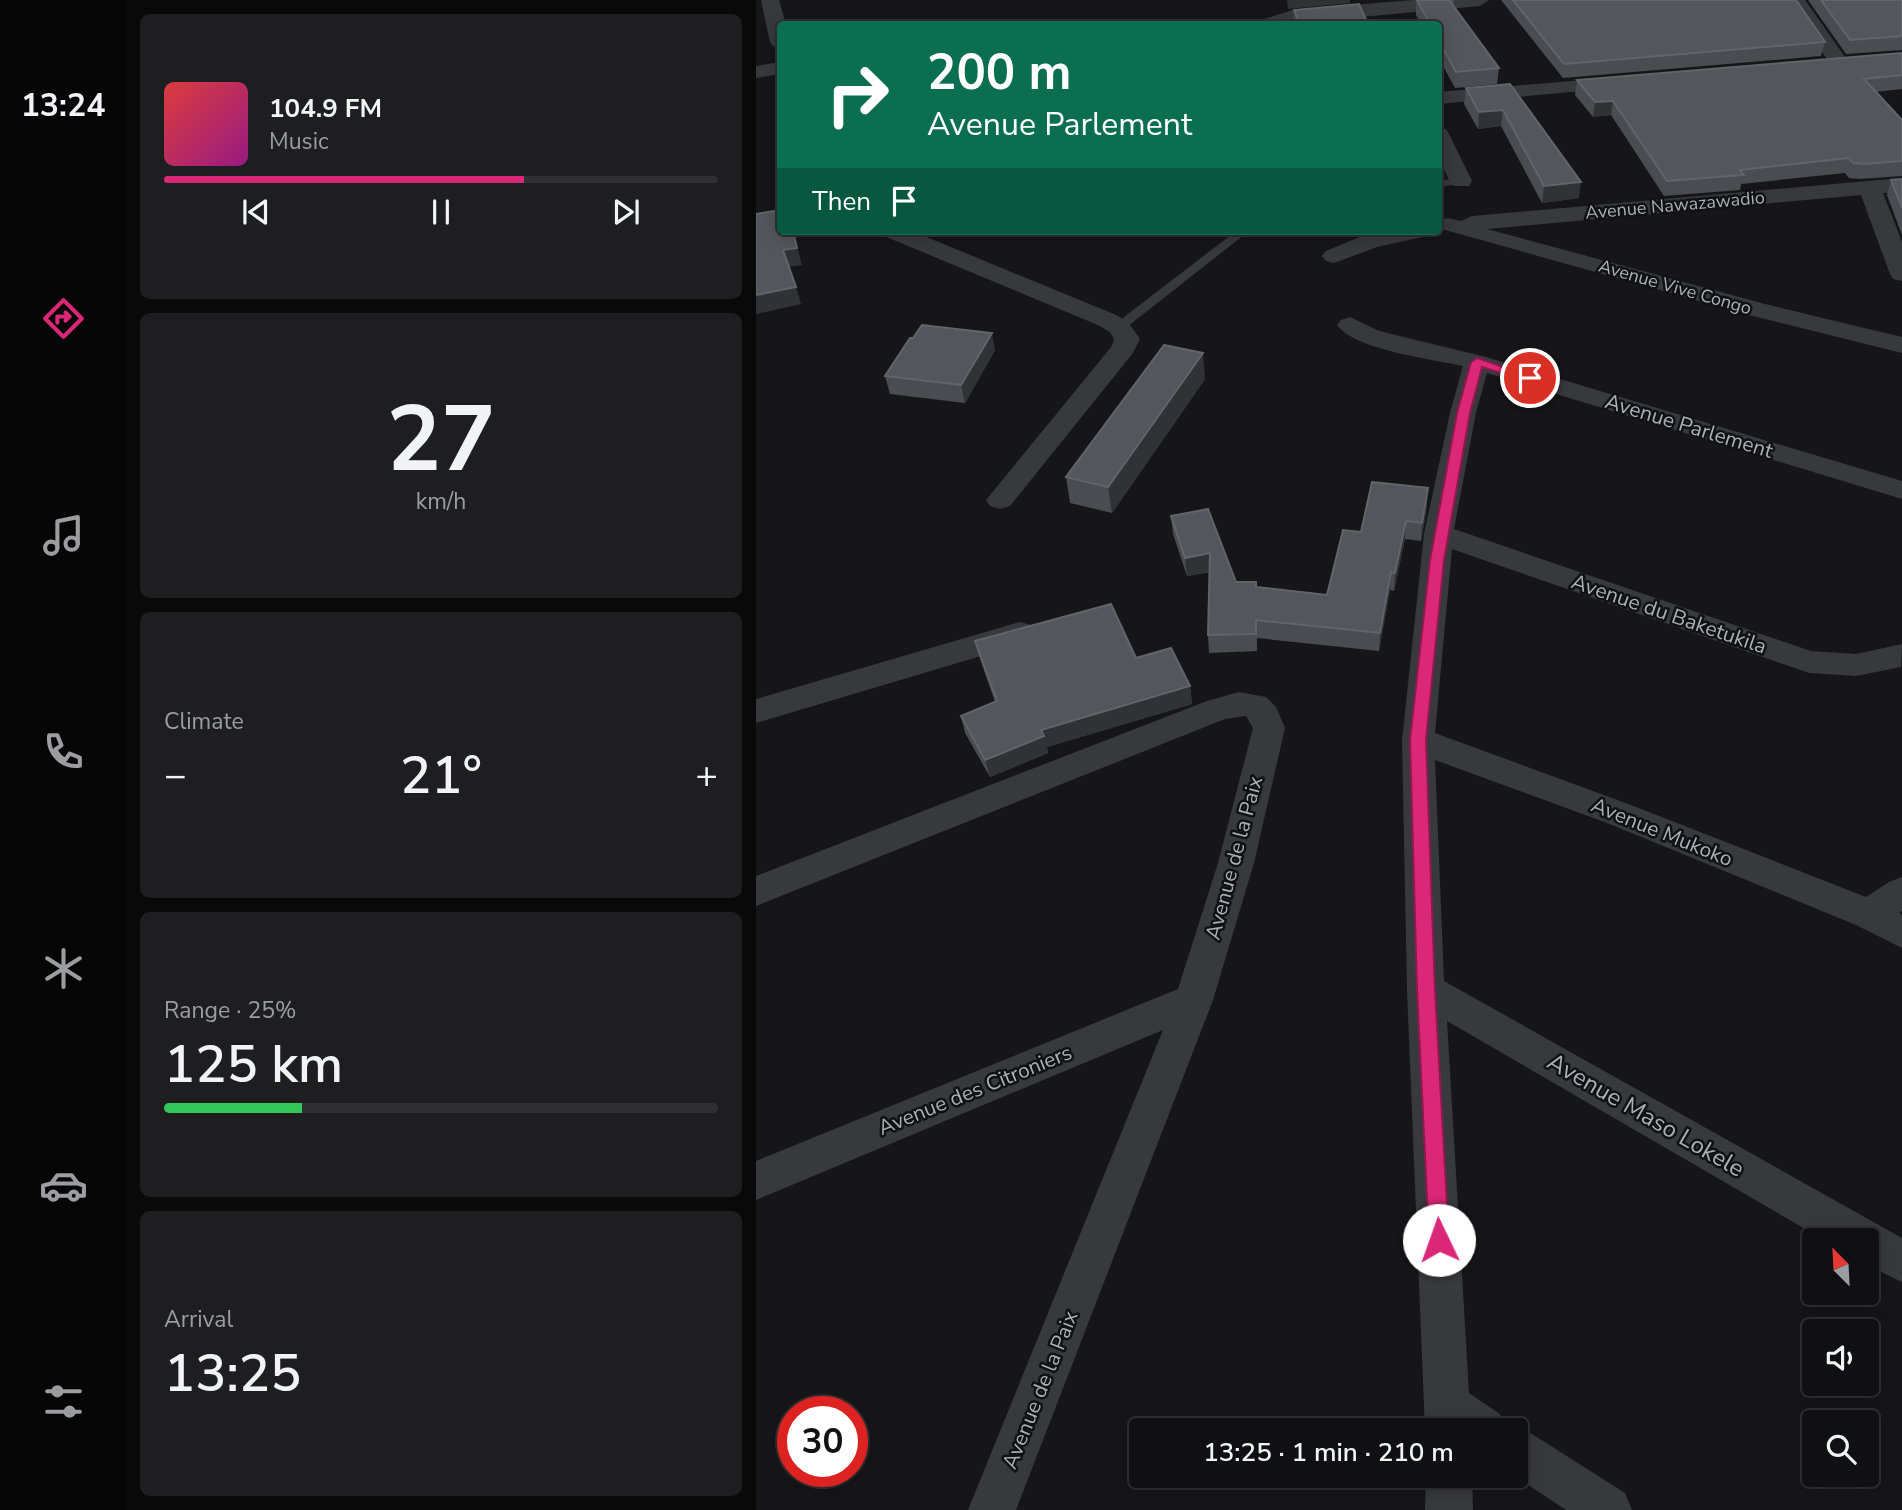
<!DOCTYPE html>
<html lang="en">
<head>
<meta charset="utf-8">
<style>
	:root { --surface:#101012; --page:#1e1e20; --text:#f1f3f6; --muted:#9c9d9f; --line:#303032; --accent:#db2777 }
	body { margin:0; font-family:"Nunito Sans",sans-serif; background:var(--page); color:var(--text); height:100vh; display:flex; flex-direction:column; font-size:26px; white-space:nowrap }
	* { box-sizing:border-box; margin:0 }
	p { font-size:23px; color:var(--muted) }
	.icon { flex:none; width:38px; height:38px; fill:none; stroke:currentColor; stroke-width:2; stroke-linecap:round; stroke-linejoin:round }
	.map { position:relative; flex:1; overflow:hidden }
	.side { display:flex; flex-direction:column; gap:14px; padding:14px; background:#09090a; width:630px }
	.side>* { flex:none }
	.top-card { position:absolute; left:21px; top:21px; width:665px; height:214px; border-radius:7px; box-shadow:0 4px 18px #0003,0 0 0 2px var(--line); background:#0b6e4f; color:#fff; overflow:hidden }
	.needle { width:46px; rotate:336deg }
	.controls { position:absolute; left:1046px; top:1228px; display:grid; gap:14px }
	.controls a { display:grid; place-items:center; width:77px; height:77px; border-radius:7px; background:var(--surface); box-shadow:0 4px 18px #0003,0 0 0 2px var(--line); font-size:35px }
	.speed { position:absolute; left:21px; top:1396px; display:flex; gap:14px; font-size:35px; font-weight:700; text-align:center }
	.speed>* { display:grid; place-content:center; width:91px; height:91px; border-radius:50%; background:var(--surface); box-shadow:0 4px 18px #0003,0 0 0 2px var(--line); line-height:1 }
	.speed .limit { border:10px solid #d22; background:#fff; color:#111 }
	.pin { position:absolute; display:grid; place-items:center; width:60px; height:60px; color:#fff; margin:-30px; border:4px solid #fff; border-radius:50%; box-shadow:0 2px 7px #0007 }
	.me { position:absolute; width:77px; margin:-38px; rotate:357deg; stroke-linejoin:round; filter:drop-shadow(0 0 5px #0008) }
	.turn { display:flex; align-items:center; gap:24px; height:147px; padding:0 35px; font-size:32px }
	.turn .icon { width:91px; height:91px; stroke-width:2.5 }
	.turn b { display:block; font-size:49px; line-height:60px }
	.then { display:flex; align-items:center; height:66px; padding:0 35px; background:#0003; gap:14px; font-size:26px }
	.big { font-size:52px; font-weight:600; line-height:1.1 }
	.side .widget { flex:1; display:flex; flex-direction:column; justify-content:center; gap:10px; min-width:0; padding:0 24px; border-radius:10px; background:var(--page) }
	.side .dial { align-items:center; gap:0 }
	.dial b { font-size:91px; line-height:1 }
	.song { display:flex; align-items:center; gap:21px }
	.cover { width:84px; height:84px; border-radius:10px; background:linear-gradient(135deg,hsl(0 70% 55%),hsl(310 70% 35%)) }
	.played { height:7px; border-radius:4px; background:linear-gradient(90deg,var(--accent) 65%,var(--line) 65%) }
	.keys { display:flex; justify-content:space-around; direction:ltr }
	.heat { display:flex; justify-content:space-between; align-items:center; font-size:38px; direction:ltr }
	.charge { height:10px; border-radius:5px; background:linear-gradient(90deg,#34c759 25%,var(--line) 0) }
	.trip { position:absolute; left:373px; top:1418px; width:399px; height:70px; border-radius:7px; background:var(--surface); box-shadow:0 4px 18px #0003,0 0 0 2px var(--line); font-weight:600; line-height:70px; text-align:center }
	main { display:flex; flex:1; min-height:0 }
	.dock { display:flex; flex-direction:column; width:126px; justify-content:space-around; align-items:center; background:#060607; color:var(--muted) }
	.dock .icon { width:49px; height:49px }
	.dock .current { color:var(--accent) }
	.dock b { font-size:32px; color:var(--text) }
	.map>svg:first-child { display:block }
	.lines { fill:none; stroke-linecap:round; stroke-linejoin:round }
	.lane { fill:#37393d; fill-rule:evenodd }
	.street { fill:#37393d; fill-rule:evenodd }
	.wall { fill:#494c50 }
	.shaded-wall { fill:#303235 }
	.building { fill:#53565b; stroke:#61646a; stroke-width:2 }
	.route { fill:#db2777; stroke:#8e194d; stroke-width:2 }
	.labels { text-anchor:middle; stroke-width:5; stroke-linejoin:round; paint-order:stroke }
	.far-street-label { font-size:18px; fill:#a8b0b8; stroke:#111113 }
	.street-label { font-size:21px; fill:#a8b0b8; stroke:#111113 }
	.near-street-label { font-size:24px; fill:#a8b0b8; stroke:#111113 }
</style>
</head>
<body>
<main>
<nav class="dock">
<b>13:24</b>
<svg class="icon current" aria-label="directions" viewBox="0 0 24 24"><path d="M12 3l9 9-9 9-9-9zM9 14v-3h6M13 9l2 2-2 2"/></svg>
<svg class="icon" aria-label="music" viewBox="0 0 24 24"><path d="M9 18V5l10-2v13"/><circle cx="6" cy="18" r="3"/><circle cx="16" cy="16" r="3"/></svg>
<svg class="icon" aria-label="phone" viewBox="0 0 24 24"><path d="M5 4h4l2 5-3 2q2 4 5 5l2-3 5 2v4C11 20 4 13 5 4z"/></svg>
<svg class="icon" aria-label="climate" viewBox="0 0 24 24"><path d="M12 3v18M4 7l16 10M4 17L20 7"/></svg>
<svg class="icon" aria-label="car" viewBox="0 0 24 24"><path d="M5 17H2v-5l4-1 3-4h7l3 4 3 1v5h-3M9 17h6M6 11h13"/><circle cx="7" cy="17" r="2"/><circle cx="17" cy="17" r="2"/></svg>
<svg class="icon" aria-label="filters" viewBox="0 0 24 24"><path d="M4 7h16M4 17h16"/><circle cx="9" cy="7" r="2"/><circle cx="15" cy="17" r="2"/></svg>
</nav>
<section class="side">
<div class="widget">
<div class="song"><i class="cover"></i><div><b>104.9 FM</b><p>Music</p></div></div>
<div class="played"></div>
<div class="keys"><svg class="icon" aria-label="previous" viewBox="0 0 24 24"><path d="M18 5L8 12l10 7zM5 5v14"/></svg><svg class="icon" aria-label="pause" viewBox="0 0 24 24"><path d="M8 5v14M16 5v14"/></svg><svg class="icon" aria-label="next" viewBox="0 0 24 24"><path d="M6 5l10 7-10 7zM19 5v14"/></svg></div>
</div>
<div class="widget dial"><b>27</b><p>km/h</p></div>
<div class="widget"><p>Climate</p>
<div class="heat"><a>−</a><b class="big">21°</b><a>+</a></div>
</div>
<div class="widget"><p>Range · 25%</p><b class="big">125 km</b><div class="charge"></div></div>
<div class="widget"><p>Arrival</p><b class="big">13:25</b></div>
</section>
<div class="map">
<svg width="1146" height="1510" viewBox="0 0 1146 1510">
	<rect width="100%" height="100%" fill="#161618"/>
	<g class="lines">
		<path class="lane" d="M705 178 710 181 709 183 682 187V181Z
			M480 231H493L367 330H359V324Z"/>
		<path class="street" d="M5 0H23L30 24H24V48L17 46 14 42Z
			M657 0H733L724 6 530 24H502L505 20 537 10Z
			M1030 0H1049L1094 64 1091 68H1077Z
			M24 62V74L0 78V66Z
			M865 77 872 79 875 83 872 87 682 104V92Z
			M682 128 690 129 693 134 716 181 713 186H697C684 166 682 150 682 128Z
			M1146 178V192L1127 193 1146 242V281L1137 279 1134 274 1105 195 731 229 1009 304 1146 337V353L993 315 682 228 684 220 692 218 705 221 716 216Z
			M124 231H156L360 315 372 322 384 339 377 353 254 506 244 509 234 506 230 500 356 346 358 339 354 332 342 325 128 236Z
			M628 231H675L671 236 621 247 578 263 570 261 566 256 570 251 606 236Z
			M594 317 623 331 730 357 1146 481V499L731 373 720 413 698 529 1055 651 1100 654 1146 644 1145 667 1100 676 1053 673 696 549 679 733 875 805 1110 897 1133 882 1146 877V911L1143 913 1146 915V948L1100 925 851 823 679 760 688 981 1146 1238V1282L1111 1265V1241H1070L691 1021 713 1393 744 1414 751 1430H669L651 990 646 740 668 534 694 413 707 366C676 359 599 350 581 325L585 320Z
			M264 622 275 625 279 633 275 641 0 723V699Z
			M483 692 510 697 520 707 529 728 498 863 457 1000 260 1510H212L407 1030 0 1200V1161L422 989 462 863 497 728 490 716 469 719 0 906V876L451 701Z
			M760 1427 776 1434 869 1493 876 1510H810L757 1475H760V1430H753Z
			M670 1475H716L717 1510H669Z"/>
	</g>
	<path class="wall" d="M660 0H698V7L743 68 741 84 699 88 682 57V24H665L660 15Z
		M745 0H1040L1069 42 1065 56 807 78Z
		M1052 0H1146V50L1090 54Z
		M538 10 612 24H538Z
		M1146 53V89L1120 92 1146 120V176L1104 179 1093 178 1089 173 985 184 984 190 908 196 855 115 837 117 819 95 821 80Z
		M754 84 823 198 786 203 745 126 722 129 708 104 710 88Z
		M1146 179V235L1131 195 1135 180Z
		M239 350 209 403 134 394 129 376Z
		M449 379 356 513 314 503 310 477Z
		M671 506 665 541 649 539 638 591 634 590 623 651 501 638V651L453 653 452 635 454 572 431 576 417 534 415 516 480 582 500 587 571 595 605 532Z
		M219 641 380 658 434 686 436 704 291 747 292 753 234 777 209 733 205 716 239 702 224 659Z"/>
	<path class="shaded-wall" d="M531 0H594V3L532 9Z
		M857 101 855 115 837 117 839 102Z
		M747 110 745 126 722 129 723 112Z
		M825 182 823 198 786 203 788 186Z
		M37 231 46 265 32 267 27 250Z
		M40 287 45 304 0 314V295Z
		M236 333 239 350 209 403 205 385Z
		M447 353 449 379 356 513 352 487Z
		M672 488 671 506 665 541 666 523Z
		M650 521 649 539 638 591 639 573Z
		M454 553 456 571 431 576 429 558Z
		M635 572 634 590 623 651 624 633Z
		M434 686 436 704 291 747 292 753 234 777 229 760 285 730Z"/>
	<path class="building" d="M661 0H693L743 68 700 72 682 39V24H674Z
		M757 0H1040L1069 42 808 64Z
		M1065 0H1146V36L1094 40Z
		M603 4 612 24H544L538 10Z
		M1146 53V75L1108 79 1146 120V161L1108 164 1097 163 1093 158 984 170 988 175 911 181 857 101 839 102 821 80Z
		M754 84 825 182 788 186 747 110 723 112 710 88Z
		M1146 179V208L1135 180Z
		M24 210V231H37L41 248 27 250 40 287 0 295V214Z
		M166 325 236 333 205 385 129 376 154 338H157Z
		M408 345 447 353 352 487 310 477Z
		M616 482 672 488 666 523 650 521 639 573 635 572 624 633 500 620V634L452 635 454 553 429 558 415 516 452 509 480 582H500V587L571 595 587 530 605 532Z
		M355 604 380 658 415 648 434 686 285 730 288 736 229 760 205 716 241 701 219 641Z"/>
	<path class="route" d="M721 358 780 378 774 382 726 367 714 413 688 560 670 740 679 990 693 1240 690 1247 683 1249 676 1247 673 1240 661 990 654 740 674 560 701 413 715 362Z"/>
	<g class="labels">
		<g class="far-street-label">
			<text transform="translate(919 205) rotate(-5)" y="6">Avenue Nawazawadio</text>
			<text transform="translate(919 287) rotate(16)" y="6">Avenue Vive Congo</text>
		</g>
		<g class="street-label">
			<text transform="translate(933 426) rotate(17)" y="7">Avenue Parlement</text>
			<text transform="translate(913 614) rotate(19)" y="7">Avenue du Baketukila</text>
			<text transform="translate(906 832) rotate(22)" y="7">Avenue Mukoko</text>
			<text transform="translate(478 858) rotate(-75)" y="7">Avenue de la Paix</text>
			<text transform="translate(219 1090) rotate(-22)" y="7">Avenue des Citroniers</text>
			<text transform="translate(284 1390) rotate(-68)" y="7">Avenue de la Paix</text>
		</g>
		<g class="near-street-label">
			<text transform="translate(890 1115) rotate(30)" y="8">Avenue Maso Lokele</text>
		</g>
	</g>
</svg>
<div class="controls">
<a><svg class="needle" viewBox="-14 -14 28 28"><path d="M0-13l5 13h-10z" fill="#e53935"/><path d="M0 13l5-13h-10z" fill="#9c9d9f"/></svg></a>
<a><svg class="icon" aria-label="sound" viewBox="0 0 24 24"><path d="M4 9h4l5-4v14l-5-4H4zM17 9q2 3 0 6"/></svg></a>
<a><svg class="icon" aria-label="search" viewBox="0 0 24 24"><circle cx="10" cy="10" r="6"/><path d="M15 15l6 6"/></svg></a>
</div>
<div class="speed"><div class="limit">30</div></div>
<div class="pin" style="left:774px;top:378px;background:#d93025"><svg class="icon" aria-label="arrive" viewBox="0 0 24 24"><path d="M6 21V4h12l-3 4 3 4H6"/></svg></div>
<svg class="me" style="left:683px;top:1240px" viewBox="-20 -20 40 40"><circle r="19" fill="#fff"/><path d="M0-13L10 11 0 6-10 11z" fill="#db2777"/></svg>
<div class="trip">13:25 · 1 min · 210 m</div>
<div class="top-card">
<div class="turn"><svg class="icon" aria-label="right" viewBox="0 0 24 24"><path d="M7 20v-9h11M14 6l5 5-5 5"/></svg><div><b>200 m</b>Avenue Parlement</div></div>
<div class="then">Then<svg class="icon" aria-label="arrive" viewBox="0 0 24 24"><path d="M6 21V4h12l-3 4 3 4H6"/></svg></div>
</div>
</div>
</main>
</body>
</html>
